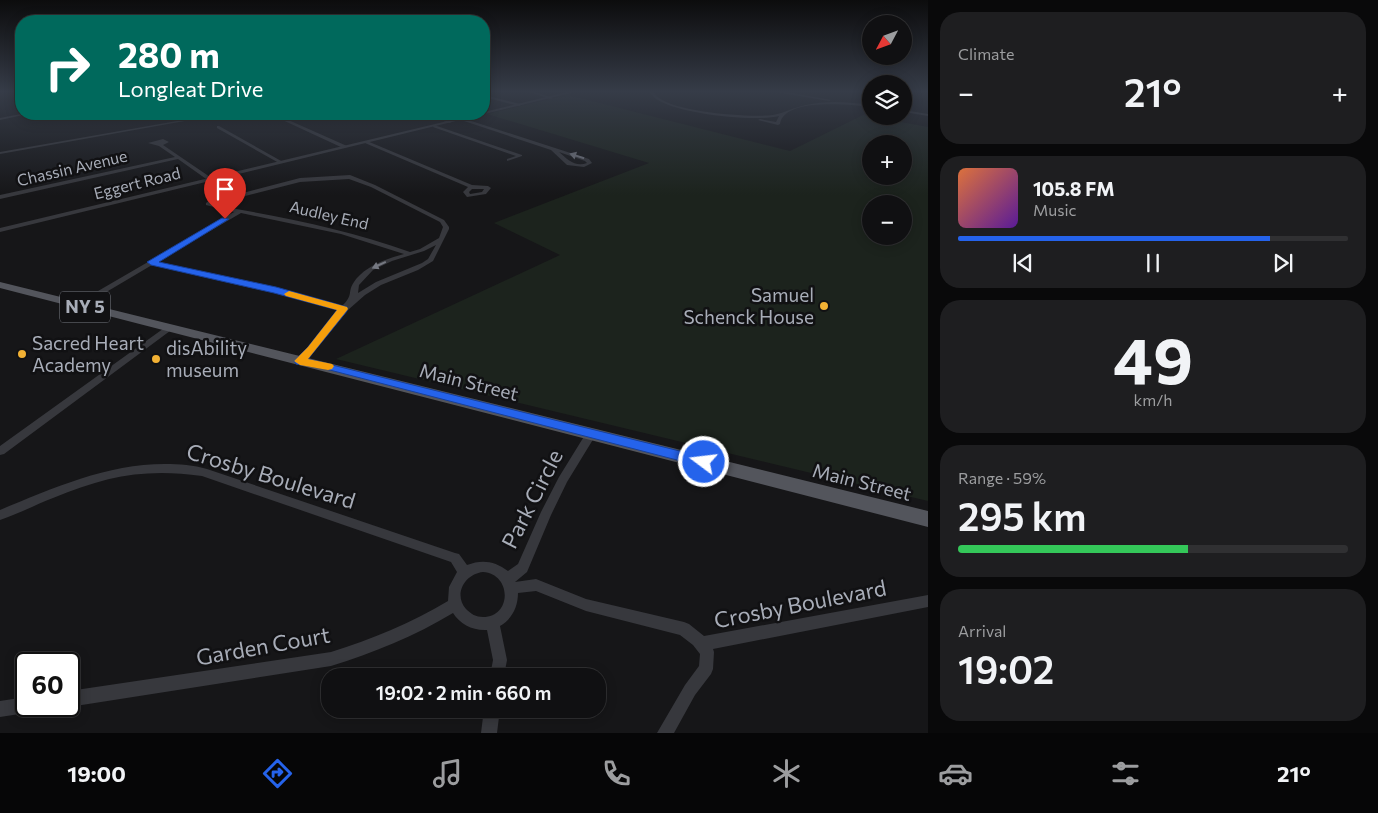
<!DOCTYPE html>
<html lang="en">
<head>
<meta charset="utf-8">
<style>
	:root { --surface:#101012; --page:#1e1e20; --text:#f1f3f6; --muted:#9c9d9f; --line:#303032; --accent:#2563eb }
	body { margin:0; font-family:Commissioner,sans-serif; background:var(--page); color:var(--text); height:100vh; display:flex; flex-direction:column; font-size:19px; white-space:nowrap }
	* { box-sizing:border-box; margin:0 }
	p { font-size:16px; color:var(--muted) }
	.icon { flex:none; width:28px; height:28px; fill:none; stroke:currentColor; stroke-width:2; stroke-linecap:round; stroke-linejoin:round }
	.map { position:relative; flex:1; overflow:hidden }
	.drawer { display:flex; flex-direction:column; gap:12px; padding:12px; background:#09090a; width:450px }
	.drawer>* { flex:none }
	.hud { position:absolute; left:15px; top:15px; width:475px; height:105px; border-radius:20px; box-shadow:0 2px 12px #0003,0 0 0 1px var(--line); background:#00695c; color:#fff; overflow:hidden }
	.needle { width:32px; rotate:229deg }
	.buttons { position:absolute; left:862px; top:15px; display:grid; gap:10px }
	.buttons a { display:grid; place-items:center; width:50px; height:50px; border-radius:50%; background:var(--surface); box-shadow:0 2px 12px #0003,0 0 0 1px var(--line); font-size:25px }
	.speed { position:absolute; left:15px; top:652px; display:flex; gap:10px; font-size:25px; font-weight:700; text-align:center }
	.speed>* { display:grid; place-content:center; width:65px; height:65px; border-radius:50%; background:var(--surface); box-shadow:0 2px 12px #0003,0 0 0 1px var(--line); line-height:1 }
	.speed .limit { border:2px solid #111; border-radius:8px; background:#fff; color:#111 }
	.pin { position:absolute; display:grid; place-items:center; width:42px; height:42px; color:#fff; margin:-51px -21px; border-radius:50% 50% 50% 0; rotate:-45deg; box-shadow:0 0 5px #0007 }
	.pin .icon { rotate:45deg }
	.me { position:absolute; width:55px; margin:-28px; rotate:285deg; stroke-linejoin:round; filter:drop-shadow(0 0 4px #0008) }
	.turn { display:flex; align-items:center; gap:18px; height:105px; padding:0 20px; font-size:22px }
	.turn .icon { width:65px; height:65px; stroke-width:2.5 }
	.turn b { display:block; font-size:35px; line-height:42px }
	.big { font-size:38px; font-weight:600; line-height:1.1 }
	.drawer .widget { flex:1; display:flex; flex-direction:column; justify-content:center; gap:8px; min-width:0; padding:0 18px; border-radius:20px; background:var(--page) }
	.drawer .dial { align-items:center; gap:0 }
	.dial b { font-size:65px; line-height:1 }
	.song { display:flex; align-items:center; gap:15px }
	.cover { width:60px; height:60px; border-radius:8px; background:linear-gradient(135deg,hsl(20 70% 55%),hsl(270 70% 35%)) }
	.played { height:5px; border-radius:2px; background:linear-gradient(90deg,var(--accent) 80%,var(--line) 80%) }
	.keys { display:flex; justify-content:space-around; direction:ltr }
	.heat { display:flex; justify-content:space-between; align-items:center; font-size:28px; direction:ltr }
	.charge { height:8px; border-radius:4px; background:linear-gradient(90deg,#34c759 59%,var(--line) 0) }
	.trip { position:absolute; left:321px; top:668px; width:285px; height:50px; border-radius:20px; background:var(--surface); box-shadow:0 2px 12px #0003,0 0 0 1px var(--line); font-weight:600; line-height:50px; text-align:center }
	.dock { display:flex; height:80px; justify-content:space-around; align-items:center; background:#060607; color:var(--muted) }
	.dock .icon { width:35px; height:35px }
	.dock .active { color:var(--accent) }
	.dock b { font-size:22px; color:var(--text) }
	main { display:flex; flex:1; min-height:0 }
	.map>svg:first-child { display:block }
	.green { fill:#1c231d; fill-rule:evenodd }
	.lines { fill:none; stroke-linecap:round; stroke-linejoin:round }
	.minor { fill:#37383d; fill-rule:evenodd }
	.tertiary { fill:#37383d; fill-rule:evenodd }
	.primary { fill:#53555c; fill-rule:evenodd }
	.oneway { fill:#757881 }
	.route { fill:#2563eb; stroke:#184099 }
	.slow { fill:#f59e0b }
	.poi-dot { fill:#f2b134; stroke:#111113; stroke-width:2 }
	.labels { text-anchor:middle; stroke-width:5; stroke-linejoin:round; paint-order:stroke }
	.far-street-label { font-size:16px; fill:#a8adb8; stroke:#111113 }
	.shield { fill:#111113; stroke:#7b7e86; stroke-width:1 }
	.shield-label { font-size:18px; font-weight:bold; fill:#a8adb8 }
	.poi-label { font-size:19px; fill:#a8adb8; stroke:#111113; text-anchor:start }
	.street-label { font-size:19px; fill:#a8adb8; stroke:#111113 }
	.near-street-label { font-size:22px; fill:#a8adb8; stroke:#111113 }
</style>
</head>
<body>
<main>
<div class="map">
<svg width="928" height="733" viewBox="0 0 928 733">
	<rect width="100%" height="100%" fill="#161618"/>
	<path class="green" d="M568 95 790 151 863 115 928 127V501L336 359 560 255 494 223 649 163 487 114ZM871 144H904V176H871ZM871 204H904V236H871Z"/>
	<g class="lines">
		<path class="minor" d="M529 92H535L553 98 551 99Z
			M650 92H653C655 94 656 96 659 98 677 112 749 118 773 115 784 113 795 107 806 105 827 100 850 102 871 105V107C852 105 784 97 780 124L778 125 758 120 760 119 776 122 779 116C754 122 680 114 658 100 655 99 652 95 650 92Z
			M776 92H786L831 100 829 101Z
			M909 92 904 95 905 92Z
			M484 95 520 104 521 105 519 106 484 97Z
			M904 110 928 114V116L904 112Z
			M21 114H28L0 120V118Z
			M217 114H224L0 154V152Z
			M423 114H428L452 122 449 123Z
			M277 115 347 146V147L343 148 276 117Z
			M462 118 589 159 592 163 584 167 567 165 551 150 461 120ZM559 152 585 161 587 163C575 167 568 160 559 152Z
			M434 125 522 155V156L507 161V159L516 156 433 127Z
			M217 126H219L283 162 279 163 217 128Z
			M163 139 169 142 163 145 213 179V181H209L178 159 0 199V195L175 157 159 146 148 143Z
			M367 141 472 185 488 186 491 188 486 194 467 197 463 192 468 187 365 143ZM472 189H484L482 192 470 194 469 192Z
			M350 175 375 185 444 220 449 227V229L433 261 418 270 381 285 365 295 348 310 303 363H297L296 361 339 310 275 292 152 265 81 307H75L74 305 234 212 206 205V203L210 200 235 195 300 178ZM349 179 371 187 440 222 443 227 439 238 420 249 410 252C352 231 292 219 231 208L233 202 237 198 300 182ZM229 200 226 207 212 203 214 202ZM241 213 341 234 404 254C386 259 365 266 354 282 347 292 354 295 342 306L276 288 157 262ZM436 245 428 259 422 263 376 282 358 293 359 285 373 270 392 261 424 251Z
			M167 326H170L174 328 4 454 0 455V446Z
			M592 429 596 430 597 433 567 482 551 515 527 572 515 582 536 579 586 599 684 622 689 624 704 636 928 595V607L713 649 714 652 713 669 711 674 695 695 674 733H657L685 685 699 666 700 654 693 645 680 635 586 611 536 591 518 593C518 607 512 619 500 626L507 660 504 676H490L493 660 487 630C473 631 460 624 453 613 415 636 373 653 331 666L69 707V691L331 652C372 639 411 623 448 601L449 587 457 572 451 562 202 476C145 468 106 476 53 498 35 505 18 514 0 520V510C53 488 107 464 165 464 179 464 194 465 207 469L455 553 459 554 467 565C482 559 495 561 508 571L518 564 541 512 559 477 588 430ZM483 572C512 574 512 617 483 617 476 617 471 614 466 609 453 594 465 574 483 572Z
			M26 697V706H33L31 710 26 713 0 717V701Z
			M484 709H500L497 733H481Z"/>
		<path class="tertiary" d="M567 92H575L0 232V228L477 114H484V112Z"/>
		<path class="primary" d="M0 282 928 511V527L0 288Z"/>
	</g>
	<defs><path id="oneway-solid" d="M-6-.8H1V-3.2L6.5 0L1 3.2V.8H-6Z" transform="scale(1.25)"/></defs>
	<g class="oneway">
		<use href="#oneway-solid" transform="translate(577 156) rotate(-162)"/>
		<use href="#oneway-solid" transform="translate(379 265) rotate(155)"/>
	</g>
	<linearGradient id="sky" x2="0" y2="1"><stop stop-color="#0c0c0d"/><stop offset="0.47" stop-color="#363c48"/><stop offset="1" stop-color="#363c48" stop-opacity="0"/></linearGradient>
	<rect width="928" height="195" fill="url(#sky)"/>
	<path class="route" d="M222 218 229 219 159 262 276 287 347 307V311L308 359 704 457 709 458 711 462 709 466 704 467 322 368 296 364 294 361 308 347 337 310 274 293 151 265 147 262Z"/>
	<path class="slow" d="M289 291 347 307 348 309 308 359 332 364 334 366 332 369 328 370 300 365 294 361 308 347 337 310 286 296 284 294Z"/>
	<g class="poi-dot">
		<circle cx="824" cy="306" r="5"/>
		<circle cx="22" cy="354" r="5"/>
		<circle cx="156" cy="359" r="5"/>
	</g>
	<g class="labels">
		<g class="far-street-label">
			<text transform="translate(72 168) rotate(-13)" y="6">Chassin Avenue</text>
			<text transform="translate(137 183) rotate(-14)" y="6">Eggert Road</text>
			<text transform="translate(329 215) rotate(13)" y="6">Audley End</text>
		</g>
		<rect class="shield" x="60" y="291.5" width="50" height="31" rx="4"/>
		<g class="shield-label">
			<text x="85" y="313">NY 5</text>
		</g>
		<g class="poi-label">
			<text x="814" y="302" text-anchor="end">Samuel<tspan x="814" dy="22">Schenck House</tspan></text>
			<text x="32" y="350">Sacred Heart<tspan x="32" dy="22">Academy</tspan></text>
			<text x="166" y="355">disAbility<tspan x="166" dy="22">museum</tspan></text>
		</g>
		<g class="street-label">
			<text transform="translate(469 382) rotate(14)" y="7">Main Street</text>
			<text transform="translate(862 482) rotate(14)" y="7">Main Street</text>
		</g>
		<g class="near-street-label">
			<text transform="translate(271 476) rotate(17)" y="8">Crosby Boulevard</text>
			<text transform="translate(532 499) rotate(-63)" y="8">Park Circle</text>
			<text transform="translate(800 604) rotate(-11)" y="8">Crosby Boulevard</text>
			<text transform="translate(263 646) rotate(-10)" y="8">Garden Court</text>
		</g>
	</g>
</svg>
<div class="buttons">
<a><svg class="needle" viewBox="-14 -14 28 28"><path d="M0-13l5 13h-10z" fill="#e53935"/><path d="M0 13l5-13h-10z" fill="#9c9d9f"/></svg></a>
<a><svg class="icon" aria-label="layers" viewBox="0 0 24 24"><path d="M12 4l9 5-9 5-9-5zM3 14l9 5 9-5"/></svg></a>
<a>+</a>
<a>−</a>
</div>
<div class="speed"><div class="limit">60</div></div>
<div class="pin" style="left:225px;top:219px;background:#d93025"><svg class="icon" aria-label="arrive" viewBox="0 0 24 24"><path d="M6 21V4h12l-3 4 3 4H6"/></svg></div>
<svg class="me" style="left:704px;top:462px" viewBox="-20 -20 40 40"><circle r="17" fill="#2563eb" stroke="#fff" stroke-width="3"/><path d="M0-11L8 9 0 5-8 9z" fill="#fff"/></svg>
<div class="trip">19:02 · 2 min · 660 m</div>
<div class="hud">
<div class="turn"><svg class="icon" aria-label="right" viewBox="0 0 24 24"><path d="M7 20v-9h11M14 6l5 5-5 5"/></svg><div><b>280 m</b>Longleat Drive</div></div>
</div>
</div>
<section class="drawer">
<div class="widget"><p>Climate</p>
<div class="heat"><a>−</a><b class="big">21°</b><a>+</a></div>
</div>
<div class="widget">
<div class="song"><i class="cover"></i><div><b>105.8 FM</b><p>Music</p></div></div>
<div class="played"></div>
<div class="keys"><svg class="icon" aria-label="previous" viewBox="0 0 24 24"><path d="M18 5L8 12l10 7zM5 5v14"/></svg><svg class="icon" aria-label="pause" viewBox="0 0 24 24"><path d="M8 5v14M16 5v14"/></svg><svg class="icon" aria-label="next" viewBox="0 0 24 24"><path d="M6 5l10 7-10 7zM19 5v14"/></svg></div>
</div>
<div class="widget dial"><b>49</b><p>km/h</p></div>
<div class="widget"><p>Range · 59%</p><b class="big">295 km</b><div class="charge"></div></div>
<div class="widget"><p>Arrival</p><b class="big">19:02</b></div>
</section>
</main>
<nav class="dock">
<b>19:00</b>
<svg class="icon active" aria-label="directions" viewBox="0 0 24 24"><path d="M12 3l9 9-9 9-9-9zM9 14v-3h6M13 9l2 2-2 2"/></svg>
<svg class="icon" aria-label="music" viewBox="0 0 24 24"><path d="M9 18V5l10-2v13"/><circle cx="6" cy="18" r="3"/><circle cx="16" cy="16" r="3"/></svg>
<svg class="icon" aria-label="phone" viewBox="0 0 24 24"><path d="M5 4h4l2 5-3 2q2 4 5 5l2-3 5 2v4C11 20 4 13 5 4z"/></svg>
<svg class="icon" aria-label="climate" viewBox="0 0 24 24"><path d="M12 3v18M4 7l16 10M4 17L20 7"/></svg>
<svg class="icon" aria-label="car" viewBox="0 0 24 24"><path d="M5 17H2v-5l4-1 3-4h7l3 4 3 1v5h-3M9 17h6M6 11h13"/><circle cx="7" cy="17" r="2"/><circle cx="17" cy="17" r="2"/></svg>
<svg class="icon" aria-label="filters" viewBox="0 0 24 24"><path d="M4 7h16M4 17h16"/><circle cx="9" cy="7" r="2"/><circle cx="15" cy="17" r="2"/></svg>
<b>21°</b>
</nav>
</body>
</html>
